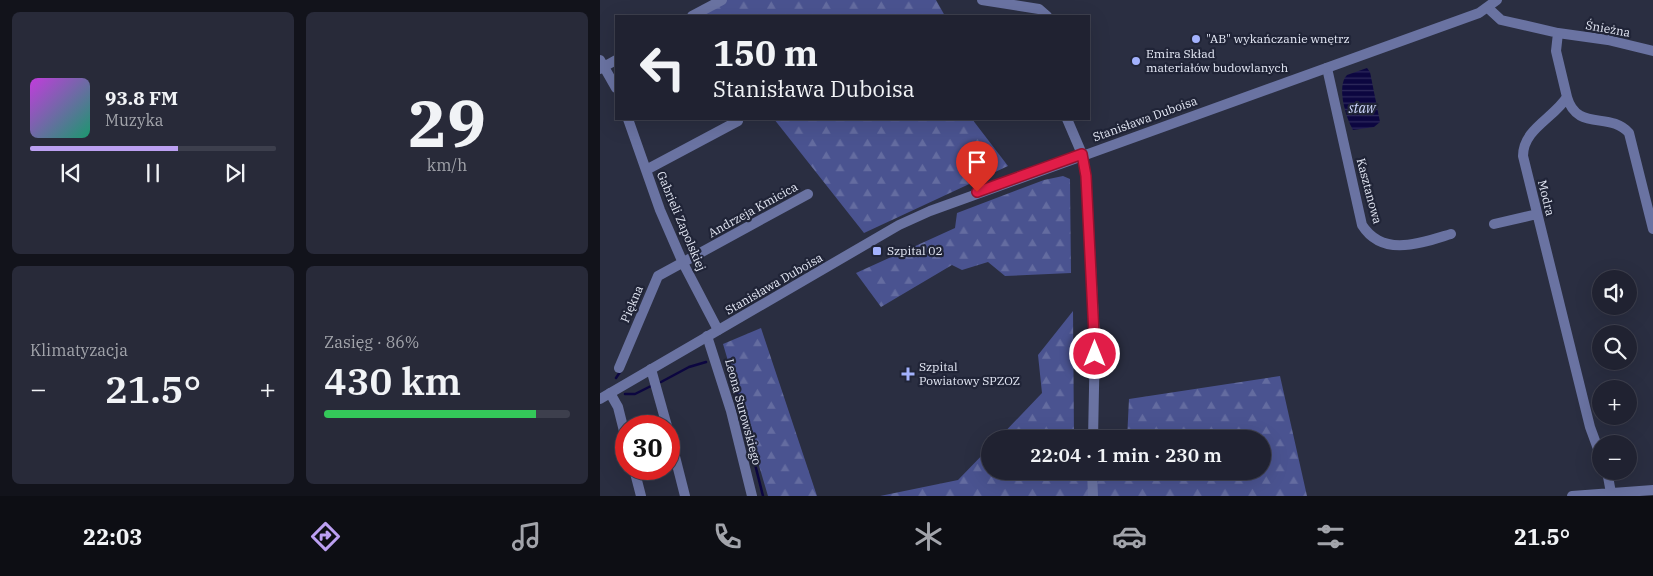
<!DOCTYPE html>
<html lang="pl">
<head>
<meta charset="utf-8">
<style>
	:root { --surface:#202231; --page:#282a39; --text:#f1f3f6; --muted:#a2a4ab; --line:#3d3f4d; --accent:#bca0f2 }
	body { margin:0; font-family:"IBM Plex Serif",serif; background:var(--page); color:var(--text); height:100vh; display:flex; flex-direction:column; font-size:19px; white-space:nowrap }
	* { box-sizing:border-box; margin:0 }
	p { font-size:16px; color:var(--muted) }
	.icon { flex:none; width:28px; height:28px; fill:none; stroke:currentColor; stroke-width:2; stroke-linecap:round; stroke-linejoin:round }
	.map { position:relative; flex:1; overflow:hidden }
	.details { display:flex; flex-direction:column; gap:12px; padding:12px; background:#12131b; width:600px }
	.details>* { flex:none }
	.hud { position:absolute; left:15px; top:15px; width:475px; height:105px; border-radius:0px; box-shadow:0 5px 20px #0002,0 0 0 1px var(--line); background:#202231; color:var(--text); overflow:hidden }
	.fabs { position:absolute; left:992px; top:270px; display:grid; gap:10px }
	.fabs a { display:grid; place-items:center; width:45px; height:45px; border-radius:50%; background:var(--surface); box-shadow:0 5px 20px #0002,0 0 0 1px var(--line); font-size:25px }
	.speed { position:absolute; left:15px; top:415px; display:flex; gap:10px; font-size:25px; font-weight:700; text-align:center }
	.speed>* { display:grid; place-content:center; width:65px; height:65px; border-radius:50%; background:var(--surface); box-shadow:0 5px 20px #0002,0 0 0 1px var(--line); line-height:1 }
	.speed .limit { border:8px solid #d22; background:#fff; color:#111 }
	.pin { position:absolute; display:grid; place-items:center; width:42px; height:42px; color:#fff; margin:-51px -21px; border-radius:50% 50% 50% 0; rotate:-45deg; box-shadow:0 0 5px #0007 }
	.pin .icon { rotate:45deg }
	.me { position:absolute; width:55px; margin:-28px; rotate:0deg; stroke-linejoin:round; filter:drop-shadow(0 0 4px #0008) }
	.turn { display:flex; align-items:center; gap:18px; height:105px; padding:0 15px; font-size:22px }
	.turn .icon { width:65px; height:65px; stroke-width:2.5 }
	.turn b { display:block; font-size:35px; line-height:42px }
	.big { font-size:38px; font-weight:600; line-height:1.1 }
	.details .tile { flex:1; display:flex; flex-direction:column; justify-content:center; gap:8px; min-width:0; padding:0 18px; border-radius:8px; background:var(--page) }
	.details .dial { align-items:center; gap:0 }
	.dial b { font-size:65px; line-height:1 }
	.song { display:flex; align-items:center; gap:15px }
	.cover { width:60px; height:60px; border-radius:8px; background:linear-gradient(135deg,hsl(290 70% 55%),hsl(160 70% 35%)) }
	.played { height:5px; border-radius:2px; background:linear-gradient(90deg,var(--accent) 60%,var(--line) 60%) }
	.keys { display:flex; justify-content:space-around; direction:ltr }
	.heat { display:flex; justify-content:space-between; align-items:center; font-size:28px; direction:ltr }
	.charge { height:8px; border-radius:4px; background:linear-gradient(90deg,#34c759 86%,var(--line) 0) }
	.details .tiles { flex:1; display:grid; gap:12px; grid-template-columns:repeat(2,1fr) }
	.trip { position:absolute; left:381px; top:430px; width:290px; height:50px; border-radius:25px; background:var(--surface); box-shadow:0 5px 20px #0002,0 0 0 1px var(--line); font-weight:600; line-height:50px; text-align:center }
	.tabs { display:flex; height:80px; justify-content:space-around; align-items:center; background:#0d0e14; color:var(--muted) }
	.tabs .icon { width:35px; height:35px }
	.tabs .active { color:var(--accent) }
	.tabs b { font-size:22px; color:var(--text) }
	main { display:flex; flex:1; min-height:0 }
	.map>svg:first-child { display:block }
	.forest { fill:url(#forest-firs) }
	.water { fill:url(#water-rules) }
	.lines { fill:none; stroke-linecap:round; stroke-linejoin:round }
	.stream { stroke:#0c0640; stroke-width:2.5 }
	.minor { stroke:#6a73a2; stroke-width:10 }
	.tertiary { stroke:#6a73a2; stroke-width:10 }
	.route-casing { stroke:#92132f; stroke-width:12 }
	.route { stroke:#e11d48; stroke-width:9 }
	.poi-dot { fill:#a3b2fd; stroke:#202437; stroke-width:2 }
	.labels { text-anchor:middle; stroke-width:4.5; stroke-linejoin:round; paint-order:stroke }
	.street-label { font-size:12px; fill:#e5e9f6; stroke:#202437 }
	.poi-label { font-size:12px; fill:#e5e9f6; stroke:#202437; text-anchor:start }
	.water-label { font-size:14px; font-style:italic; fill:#d0d9ff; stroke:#202437 }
</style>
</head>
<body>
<main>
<section class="details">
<div class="tiles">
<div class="tile">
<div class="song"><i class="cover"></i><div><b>93.8 FM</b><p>Muzyka</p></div></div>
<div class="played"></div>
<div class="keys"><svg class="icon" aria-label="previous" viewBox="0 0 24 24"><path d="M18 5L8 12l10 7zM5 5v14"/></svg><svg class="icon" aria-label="pause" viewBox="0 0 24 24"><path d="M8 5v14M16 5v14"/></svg><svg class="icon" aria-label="next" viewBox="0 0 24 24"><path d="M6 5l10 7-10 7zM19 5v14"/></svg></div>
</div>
<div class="tile dial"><b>29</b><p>km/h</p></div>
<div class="tile"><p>Klimatyzacja</p>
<div class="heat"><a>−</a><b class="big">21.5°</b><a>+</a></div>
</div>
<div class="tile"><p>Zasięg · 86%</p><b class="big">430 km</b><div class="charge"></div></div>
</div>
</section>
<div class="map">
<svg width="1053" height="496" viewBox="0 0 1053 496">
	<defs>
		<pattern id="forest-firs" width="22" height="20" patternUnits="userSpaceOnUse" patternTransform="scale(1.25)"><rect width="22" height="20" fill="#4a5390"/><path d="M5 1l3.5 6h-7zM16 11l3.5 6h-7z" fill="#646ca0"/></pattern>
		<pattern id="water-rules" width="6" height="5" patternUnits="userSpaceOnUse" patternTransform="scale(1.25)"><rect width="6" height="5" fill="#0c0640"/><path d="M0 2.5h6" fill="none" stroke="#2f2a5c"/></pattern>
	</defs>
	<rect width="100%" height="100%" fill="#2a2e41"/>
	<path class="forest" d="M124 0H336L345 16H93Z
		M174 119H372L408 166 264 233Z
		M463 176 470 179 471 273 405 276 388 262 362 270 352 265 281 307 256 273 355 228 357 213 444 180Z
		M473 311 474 439H398L442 393 438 355Z
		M161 328 217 496H168L123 344Z
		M680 376 707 496H280L358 480 390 447V471H474L475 477H526V471H662V439H527L529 399Z"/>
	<path class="water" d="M767 68 770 72 780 122 774 127 753 130C746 118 736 86 747 75Z"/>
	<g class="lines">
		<path class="stream" d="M129 361 163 496
			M16 378 20 372
			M61 382 89 367 106 362
			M25 394H35L51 386"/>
		<path class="minor" d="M382 0 439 9 447 16
			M888 8 901 20 958 33 956 51 967 97C954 118 923 129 923 156L990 427 1001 457
			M92 16 122 0
			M958 33 1008 40 1053 51
			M0 60 16 88
			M727 68 762 225C783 258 821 243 851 234
			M0 69 16 60
			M967 97C977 132 1010 111 1029 133L1053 229
			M28 119 60 210 83 263 118 330
			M467 119 482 154 486 176 495 339 493 439
			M46 170 138 121
			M894 224 937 214
			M107 336 131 411 152 496
			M19 368 58 276 208 194
			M51 369 67 426
			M10 393 18 407 26 439
			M69 433 85 496
			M34 469 41 496
			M492 471 493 496
			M1007 471 1011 493
			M972 496 1053 490"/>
		<path class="tertiary" d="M0 399 299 225 330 211 879 13 897 0"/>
	</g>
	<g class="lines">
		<g class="route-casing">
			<path id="route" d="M377 192 482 154 486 176 495 354"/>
		</g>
		<use href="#route" class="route"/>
	</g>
	<g class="poi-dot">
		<circle cx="596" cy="39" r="5"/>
		<circle cx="536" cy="61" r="5"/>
		<rect x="272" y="246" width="10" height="10" rx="2.5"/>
		<path d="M305.5 366.5h5v5h5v5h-5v5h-5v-5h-5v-5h5z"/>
	</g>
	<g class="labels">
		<g class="street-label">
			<text transform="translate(1008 29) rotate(10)" y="4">Śnieżna</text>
			<text transform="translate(545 119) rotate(-20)" y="4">Stanisława Duboisa</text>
			<text transform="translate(769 191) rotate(75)" y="4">Kasztanowa</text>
			<text transform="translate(946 198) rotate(76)" y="4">Modra</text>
			<text transform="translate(153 210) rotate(-29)" y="4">Andrzeja Kmicica</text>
			<text transform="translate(81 221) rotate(67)" y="4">Gabrieli Zapolskiej</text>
			<text transform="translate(174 284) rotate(-30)" y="4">Stanisława Duboisa</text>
			<text transform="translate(32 304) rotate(-67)" y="4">Piękna</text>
			<text transform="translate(143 412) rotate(75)" y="4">Leona Surowskiego</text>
		</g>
		<g class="poi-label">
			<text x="606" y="43">"AB" wykańczanie wnętrz</text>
			<text x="546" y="58">Emira Skład<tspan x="546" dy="14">materiałów budowlanych</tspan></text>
			<text x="287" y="255">Szpital 02</text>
			<text x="319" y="371">Szpital<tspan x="319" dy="14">Powiatowy SPZOZ</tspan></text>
		</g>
		<g class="water-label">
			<text x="762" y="113">staw</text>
		</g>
	</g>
</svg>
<div class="fabs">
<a><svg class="icon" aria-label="sound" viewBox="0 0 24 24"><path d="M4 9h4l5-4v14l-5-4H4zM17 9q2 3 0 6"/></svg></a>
<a><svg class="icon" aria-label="search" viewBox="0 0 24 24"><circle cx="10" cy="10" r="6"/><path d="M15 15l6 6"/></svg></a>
<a>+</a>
<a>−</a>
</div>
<div class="speed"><div class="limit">30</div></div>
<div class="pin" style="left:377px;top:192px;background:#d93025"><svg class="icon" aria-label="arrive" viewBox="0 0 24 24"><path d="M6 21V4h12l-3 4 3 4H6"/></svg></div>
<svg class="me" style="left:495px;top:354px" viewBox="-20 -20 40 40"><circle r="17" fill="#e11d48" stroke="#fff" stroke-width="3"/><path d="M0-11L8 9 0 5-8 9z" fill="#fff"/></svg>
<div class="trip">22:04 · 1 min · 230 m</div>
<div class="hud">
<div class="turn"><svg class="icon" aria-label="left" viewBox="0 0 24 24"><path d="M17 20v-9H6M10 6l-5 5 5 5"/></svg><div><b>150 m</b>Stanisława Duboisa</div></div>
</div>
</div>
</main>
<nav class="tabs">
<b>22:03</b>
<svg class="icon active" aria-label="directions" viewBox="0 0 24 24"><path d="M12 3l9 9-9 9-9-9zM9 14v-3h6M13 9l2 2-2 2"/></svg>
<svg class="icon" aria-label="music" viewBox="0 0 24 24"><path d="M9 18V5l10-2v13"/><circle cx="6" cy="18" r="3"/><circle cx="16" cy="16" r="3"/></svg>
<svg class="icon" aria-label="phone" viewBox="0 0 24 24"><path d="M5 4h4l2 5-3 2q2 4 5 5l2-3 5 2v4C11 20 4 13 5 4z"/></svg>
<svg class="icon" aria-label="climate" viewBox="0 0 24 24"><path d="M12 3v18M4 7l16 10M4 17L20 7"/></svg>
<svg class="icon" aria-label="car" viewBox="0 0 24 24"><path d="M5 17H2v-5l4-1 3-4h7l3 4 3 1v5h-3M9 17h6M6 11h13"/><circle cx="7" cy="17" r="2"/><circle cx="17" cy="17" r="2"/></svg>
<svg class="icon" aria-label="filters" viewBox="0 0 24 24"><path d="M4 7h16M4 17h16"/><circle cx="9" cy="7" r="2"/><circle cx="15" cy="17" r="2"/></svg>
<b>21.5°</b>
</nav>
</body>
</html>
